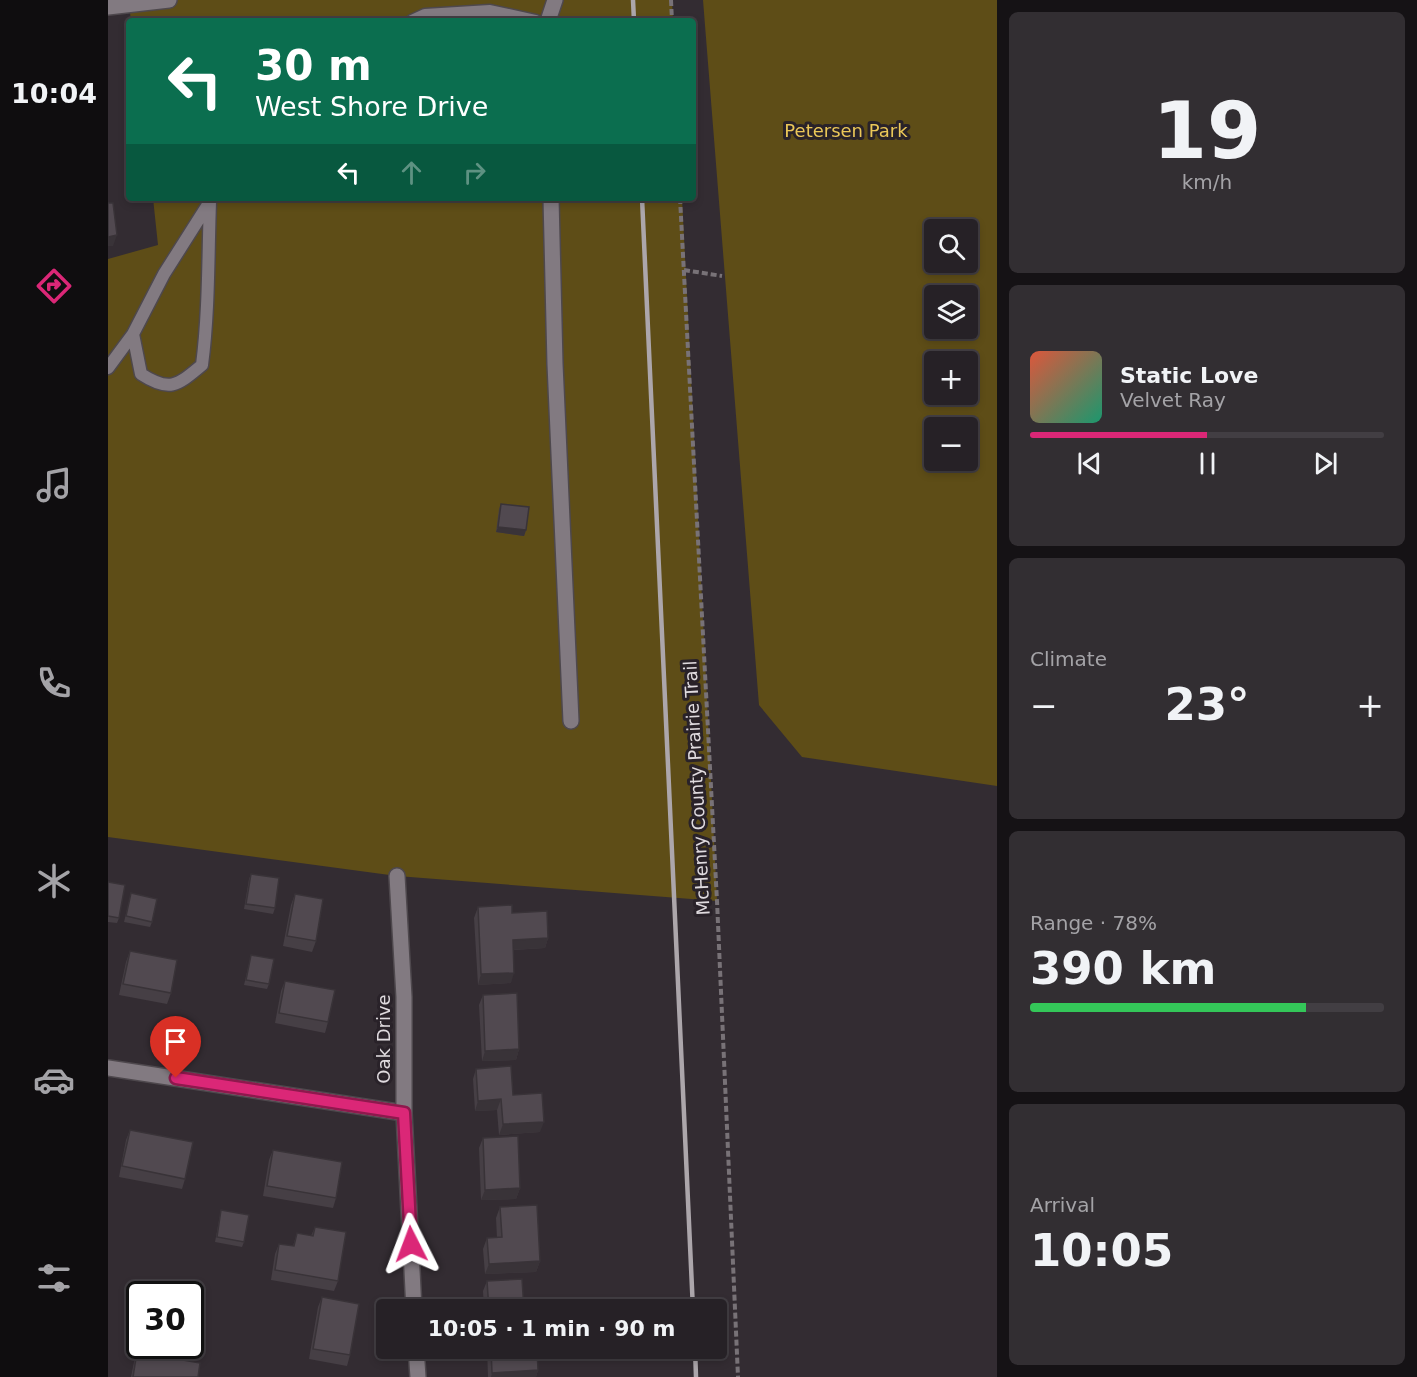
<!DOCTYPE html>
<html lang="en">
<head>
<meta charset="utf-8">
<style>
	:root { --surface:#262126; --page:#322e32; --text:#f1f3f6; --muted:#a4a3a7; --line:#423e43; --accent:#db2777 }
	body { margin:0; font-family:"DejaVu Sans",sans-serif; background:var(--page); color:var(--text); height:100vh; display:flex; flex-direction:column; font-size:22px; white-space:nowrap }
	* { box-sizing:border-box; margin:0 }
	p { font-size:20px; color:var(--muted) }
	.icon { flex:none; width:33px; height:33px; fill:none; stroke:currentColor; stroke-width:2; stroke-linecap:round; stroke-linejoin:round }
	.map { position:relative; flex:1; overflow:hidden }
	.sheet { display:flex; flex-direction:column; gap:12px; padding:12px; background:#151215; width:420px }
	.sheet>* { flex:none }
	.top-card { position:absolute; left:18px; top:18px; width:570px; height:183px; border-radius:6px; box-shadow:0 3px 9px #0003,0 0 0 2px var(--line); background:#0b6e4f; color:#fff; overflow:hidden }
	.buttons { position:absolute; left:816px; top:219px; display:grid; gap:12px }
	.buttons a { display:grid; place-items:center; width:54px; height:54px; border-radius:6px; background:var(--surface); box-shadow:0 3px 9px #0003,0 0 0 2px var(--line); font-size:30px }
	.speed { position:absolute; left:18px; top:1281px; display:flex; gap:12px; font-size:30px; font-weight:700; text-align:center }
	.speed>* { display:grid; place-content:center; width:78px; height:78px; border-radius:50%; background:var(--surface); box-shadow:0 3px 9px #0003,0 0 0 2px var(--line); line-height:1 }
	.speed .limit { border:3px solid #111; border-radius:9px; background:#fff; color:#111 }
	.pin { position:absolute; display:grid; place-items:center; width:51px; height:51px; color:#fff; margin:-62px -26px; border-radius:50% 50% 50% 0; rotate:-45deg; box-shadow:0 0 6px #0007 }
	.pin .icon { rotate:45deg }
	.me { position:absolute; width:66px; margin:-33px; rotate:357deg; stroke-linejoin:round; filter:drop-shadow(0 0 4px #0008) }
	.turn { display:flex; align-items:center; gap:21px; height:126px; padding:0 30px; font-size:27px }
	.turn .icon { width:78px; height:78px; stroke-width:2.5 }
	.turn b { display:block; font-size:42px; line-height:51px }
	.lanes { display:flex; align-items:center; height:57px; padding:0 30px; background:#0003; justify-content:center; gap:30px; direction:ltr }
	.lanes .off { opacity:.35 }
	.big { font-size:45px; font-weight:700; line-height:1.1 }
	.sheet .tile { flex:1; display:flex; flex-direction:column; justify-content:center; gap:9px; min-width:0; padding:0 21px; border-radius:9px; background:var(--page) }
	.sheet .dial { align-items:center; gap:0 }
	.dial b { font-size:78px; line-height:1 }
	.song { display:flex; align-items:center; gap:18px }
	.cover { width:72px; height:72px; border-radius:9px; background:linear-gradient(135deg,hsl(10 70% 55%),hsl(160 70% 35%)) }
	.played { height:6px; border-radius:3px; background:linear-gradient(90deg,var(--accent) 50%,var(--line) 50%) }
	.keys { display:flex; justify-content:space-around; direction:ltr }
	.heat { display:flex; justify-content:space-between; align-items:center; font-size:33px; direction:ltr }
	.charge { height:9px; border-radius:4px; background:linear-gradient(90deg,#34c759 78%,var(--line) 0) }
	.trip { position:absolute; left:268px; top:1299px; width:351px; height:60px; border-radius:6px; background:var(--surface); box-shadow:0 3px 9px #0003,0 0 0 2px var(--line); font-weight:700; line-height:60px; text-align:center }
	main { display:flex; flex:1; min-height:0 }
	.tabs { display:flex; flex-direction:column; width:108px; justify-content:space-around; align-items:center; background:#0f0d0f; color:var(--muted) }
	.tabs .icon { width:42px; height:42px }
	.tabs .active { color:var(--accent) }
	.tabs b { font-size:27px; color:var(--text) }
	.map>svg:first-child { display:block }
	.park { fill:#5e4d17; fill-rule:evenodd }
	.lines { fill:none; stroke-linecap:round; stroke-linejoin:round }
	.service-casing { stroke:#4e484d; stroke-width:15 }
	.minor-casing { stroke:#4e484d; stroke-width:18 }
	.path { stroke:#787277; stroke-width:4; stroke-dasharray:6 3; stroke-linecap:butt }
	.service { stroke:#827a81; stroke-width:12 }
	.minor { stroke:#827a81; stroke-width:15 }
	.rail { stroke:#aca6ab; stroke-width:4.5 }
	.wall { fill:#463f45 }
	.shaded-wall { fill:#393338 }
	.building { fill:#514950; stroke:#393338; stroke-width:1.5 }
	.route-casing { stroke:#8e194d; stroke-width:15 }
	.route { stroke:#db2777; stroke-width:10 }
	.labels { text-anchor:middle; stroke-width:6; stroke-linejoin:round; paint-order:stroke }
	.park-label { font-size:18px; fill:#ebc758; stroke:#292229 }
	.street-label { font-size:18px; fill:#e0dbdf; stroke:#292229 }
</style>
</head>
<body>
<main>
<nav class="tabs">
<b>10:04</b>
<svg class="icon active" aria-label="directions" viewBox="0 0 24 24"><path d="M12 3l9 9-9 9-9-9zM9 14v-3h6M13 9l2 2-2 2"/></svg>
<svg class="icon" aria-label="music" viewBox="0 0 24 24"><path d="M9 18V5l10-2v13"/><circle cx="6" cy="18" r="3"/><circle cx="16" cy="16" r="3"/></svg>
<svg class="icon" aria-label="phone" viewBox="0 0 24 24"><path d="M5 4h4l2 5-3 2q2 4 5 5l2-3 5 2v4C11 20 4 13 5 4z"/></svg>
<svg class="icon" aria-label="climate" viewBox="0 0 24 24"><path d="M12 3v18M4 7l16 10M4 17L20 7"/></svg>
<svg class="icon" aria-label="car" viewBox="0 0 24 24"><path d="M5 17H2v-5l4-1 3-4h7l3 4 3 1v5h-3M9 17h6M6 11h13"/><circle cx="7" cy="17" r="2"/><circle cx="17" cy="17" r="2"/></svg>
<svg class="icon" aria-label="filters" viewBox="0 0 24 24"><path d="M4 7h16M4 17h16"/><circle cx="9" cy="7" r="2"/><circle cx="15" cy="17" r="2"/></svg>
</nav>
<div class="map">
<svg width="889" height="1377" viewBox="0 0 889 1377">
	<rect width="100%" height="100%" fill="#332c32"/>
	<path class="park" d="M61 0H564L565 21H23L21 4Z
		M595 0H889V786L694 757 651 705ZM826 230H860V262H826ZM826 296H860V328H826ZM826 362H860V394H826ZM826 428H860V460H826Z
		M45 198H574L609 901 289 876 0 837V259L50 245Z"/>
	<g class="lines">
		<g class="service-casing">
			<path id="service" d="M304 21 317 15 382 11 428 21
				M25 334 33 374C62 393 70 385 94 365 101 311 100 256 102 202
				M0 368 25 334 56 274 101 203"/>
		</g>
		<g class="minor-casing">
			<path id="minor" d="M0 7 61 0
				M440 21 447 0
				M443 198 447 364 463 721
				M289 876 296 997V1113L306 1310
				M0 1068 296 1113
				M308 1348 310 1377"/>
		</g>
		<path class="path" d="M563 0 564 21
			M572 198 609 901 630 1377
			M576 270 614 276"/>
		<use href="#service" class="service"/>
		<use href="#minor" class="minor"/>
		<path class="rail" d="M525 0 526 21
			M534 198 585 1310
			M587 1348 588 1377"/>
	</g>
	<path class="wall" d="M393 504 418 530 416 536 388 532 391 509Z
		M143 874 167 908 165 914 136 909 141 879Z
		M0 882 11 918 9 923 0 922Z
		M23 893 44 922 42 927 16 922Z
		M187 894 208 941 204 952 175 946 183 905Z
		M370 907 404 913 440 938 437 948 405 950 403 983 370 985 366 918Z
		M22 951 63 993 59 1004 11 995 18 962Z
		M143 955 161 984 159 989 136 985Z
		M177 981 220 1022 217 1033 167 1023 173 991Z
		M375 995 411 1049 408 1060 374 1061 371 1005Z
		M368 1069 405 1095 432 1132 391 1135 389 1110 367 1111 365 1079Z
		M22 1130 77 1179 74 1189 11 1177 18 1140Z
		M375 1138 412 1188 408 1199 373 1200 371 1148Z
		M165 1150 228 1198 225 1208 155 1196 161 1160Z
		M392 1207 432 1261 428 1272 377 1274 375 1249 379 1238H389L388 1218Z
		M113 1210 136 1242 134 1247 107 1242 112 1215Z
		M207 1227 230 1281 226 1291 163 1280 167 1254 171 1244 185 1246 189 1233 203 1236Z
		M379 1281 416 1310H376L375 1291Z
		M214 1297 242 1355 239 1366 201 1359 210 1307Z
		M379 1348H429L430 1370 428 1377H380Z
		M29 1352 90 1377H23L26 1362Z"/>
	<path class="shaded-wall" d="M9 235 5 246H0V237Z
		M390 527 418 530 416 536 388 532Z
		M440 938 437 948 401 950 405 940Z
		M406 973 403 983 370 985 373 974Z
		M411 1049 408 1060 374 1061 377 1051Z
		M393 1099 389 1110 367 1111 370 1101Z
		M436 1122 432 1132 391 1135 395 1124Z
		M412 1188 408 1199 373 1200 377 1190Z
		M432 1261 428 1272 377 1274 381 1264Z
		M430 1370 428 1377H383L384 1373Z"/>
	<path class="building" d="M0 203H5L9 235 0 237Z
		M393 504 421 507 418 530 390 527Z
		M143 874 171 878 167 908 138 904Z
		M0 882 17 885 11 918 0 916Z
		M23 893 49 899 44 922 18 916Z
		M187 894 215 899 208 941 179 936Z
		M404 905V913L439 911 440 938 405 940 406 973 373 974 370 907Z
		M22 951 69 960 63 993 15 984Z
		M143 955 166 959 161 984 138 980Z
		M177 981 227 990 220 1022 171 1013Z
		M409 993 411 1049 377 1051 375 995Z
		M403 1066 405 1095 434 1093 436 1122 395 1124 393 1099 370 1101 368 1069Z
		M22 1130 85 1142 77 1179 14 1166Z
		M410 1136 412 1188 377 1190 375 1138Z
		M165 1150 234 1162 228 1198 159 1186Z
		M429 1205 432 1261 381 1264 379 1238 394 1237 392 1207Z
		M113 1210 141 1215 136 1242 109 1237Z
		M207 1227 238 1232 230 1281 167 1270 171 1244 186 1246 189 1233 205 1236Z
		M414 1279 416 1310H381L379 1281Z
		M214 1297 251 1304 242 1355 205 1349Z
		M383 1348H429L430 1370 384 1373Z
		M29 1352 92 1363 90 1377H25Z"/>
	<g class="lines">
		<g class="route-casing">
			<path id="route" d="M68 1078 296 1113 303 1244"/>
		</g>
		<use href="#route" class="route"/>
	</g>
	<g class="labels">
		<g class="park-label">
			<text x="738" y="137">Petersen Park</text>
		</g>
		<g class="street-label">
			<text transform="translate(589 788) rotate(-93)" y="6">McHenry County Prairie Trail</text>
			<text transform="translate(276 1039) rotate(-90)" y="6">Oak Drive</text>
		</g>
	</g>
</svg>
<div class="buttons">
<a><svg class="icon" aria-label="search" viewBox="0 0 24 24"><circle cx="10" cy="10" r="6"/><path d="M15 15l6 6"/></svg></a>
<a><svg class="icon" aria-label="layers" viewBox="0 0 24 24"><path d="M12 4l9 5-9 5-9-5zM3 14l9 5 9-5"/></svg></a>
<a>+</a>
<a>−</a>
</div>
<div class="speed"><div class="limit">30</div></div>
<div class="pin" style="left:68px;top:1078px;background:#d93025"><svg class="icon" aria-label="arrive" viewBox="0 0 24 24"><path d="M6 21V4h12l-3 4 3 4H6"/></svg></div>
<svg class="me" style="left:303px;top:1244px" viewBox="-20 -20 40 40"><path d="M0-17L14 15 0 8-14 15z" fill="#db2777" stroke="#fff" stroke-width="4"/></svg>
<div class="trip">10:05 · 1 min · 90 m</div>
<div class="top-card">
<div class="turn"><svg class="icon" aria-label="left" viewBox="0 0 24 24"><path d="M17 20v-9H6M10 6l-5 5 5 5"/></svg><div><b>30 m</b>West Shore Drive</div></div>
<div class="lanes"><svg class="icon" aria-label="left" viewBox="0 0 24 24"><path d="M17 20v-9H6M10 6l-5 5 5 5"/></svg><svg class="icon off" aria-label="ahead" viewBox="0 0 24 24"><path d="M12 20V5M6 11l6-6 6 6"/></svg><svg class="icon off" aria-label="right" viewBox="0 0 24 24"><path d="M7 20v-9h11M14 6l5 5-5 5"/></svg></div>
</div>
</div>
<section class="sheet">
<div class="tile dial"><b>19</b><p>km/h</p></div>
<div class="tile">
<div class="song"><i class="cover"></i><div><b>Static Love</b><p>Velvet Ray</p></div></div>
<div class="played"></div>
<div class="keys"><svg class="icon" aria-label="previous" viewBox="0 0 24 24"><path d="M18 5L8 12l10 7zM5 5v14"/></svg><svg class="icon" aria-label="pause" viewBox="0 0 24 24"><path d="M8 5v14M16 5v14"/></svg><svg class="icon" aria-label="next" viewBox="0 0 24 24"><path d="M6 5l10 7-10 7zM19 5v14"/></svg></div>
</div>
<div class="tile"><p>Climate</p>
<div class="heat"><a>−</a><b class="big">23°</b><a>+</a></div>
</div>
<div class="tile"><p>Range · 78%</p><b class="big">390 km</b><div class="charge"></div></div>
<div class="tile"><p>Arrival</p><b class="big">10:05</b></div>
</section>
</main>
</body>
</html>
